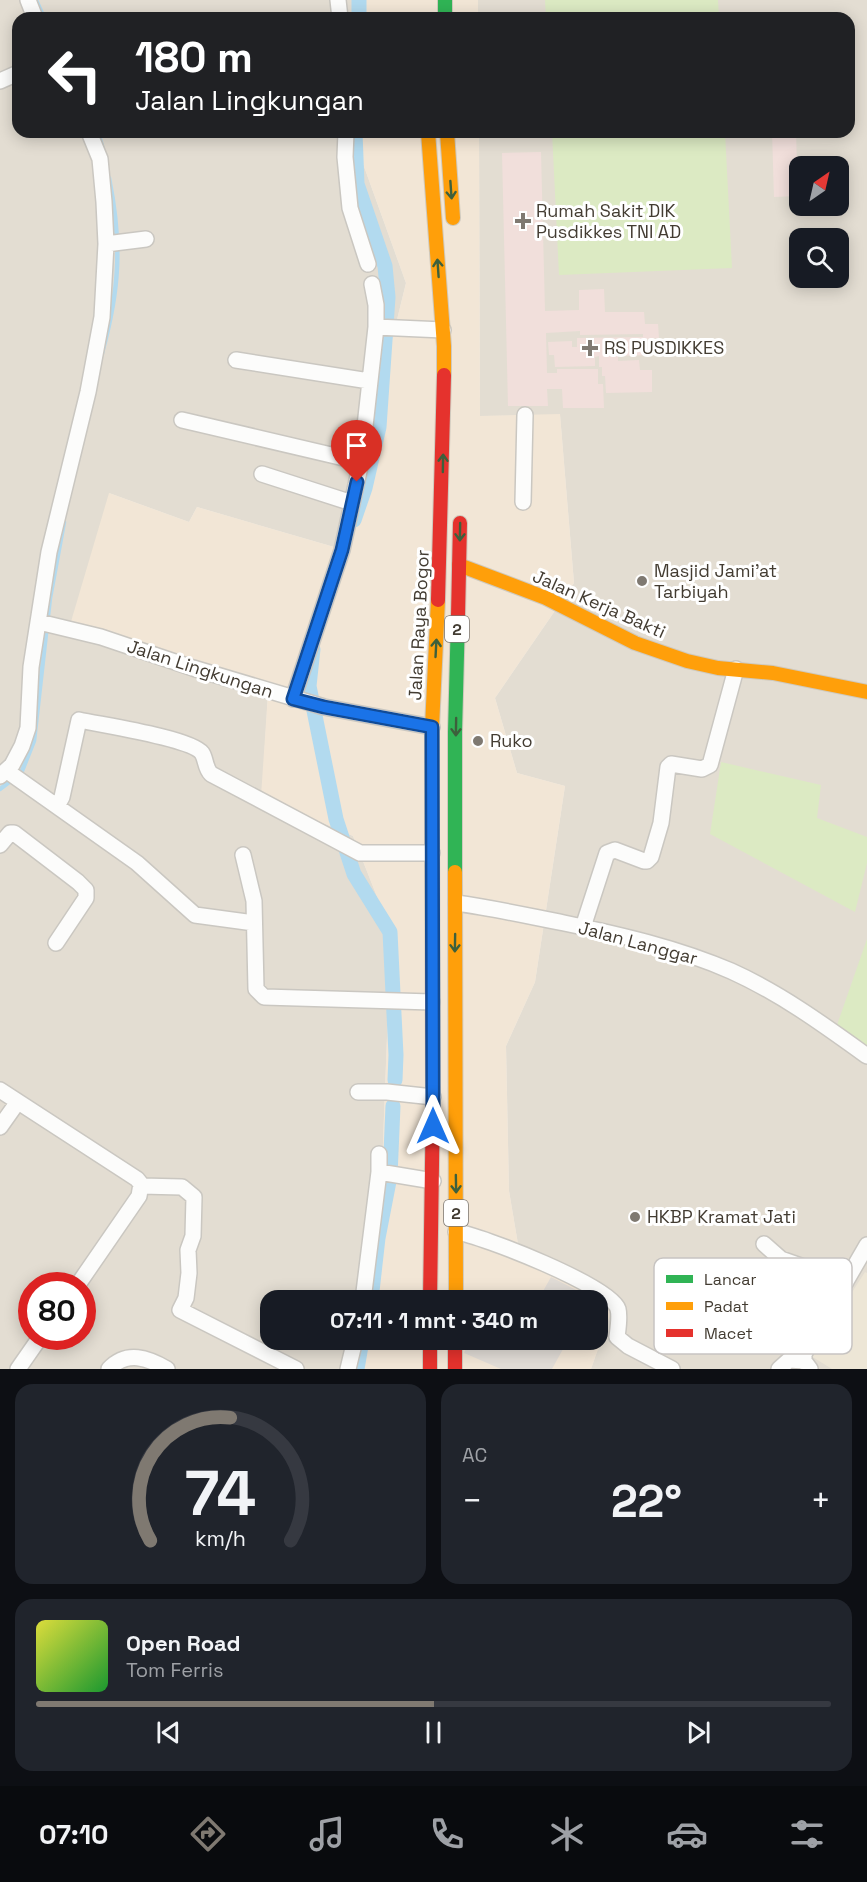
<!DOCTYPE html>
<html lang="id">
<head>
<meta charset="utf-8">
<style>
	:root { --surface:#171b24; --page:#20242c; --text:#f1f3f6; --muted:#9ea1a6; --line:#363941; --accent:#7f7971 }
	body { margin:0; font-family:"Space Grotesk",sans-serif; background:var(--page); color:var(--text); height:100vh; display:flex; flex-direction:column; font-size:22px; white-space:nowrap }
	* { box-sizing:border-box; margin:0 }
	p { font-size:20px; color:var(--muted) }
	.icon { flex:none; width:33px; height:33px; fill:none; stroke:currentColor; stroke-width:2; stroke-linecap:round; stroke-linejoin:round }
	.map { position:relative; height:1369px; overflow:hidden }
	.side { display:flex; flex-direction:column; gap:15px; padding:15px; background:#0d0f14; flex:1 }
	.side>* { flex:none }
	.top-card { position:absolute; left:12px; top:12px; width:843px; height:126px; border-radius:18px; box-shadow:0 3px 15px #0003; background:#202124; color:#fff; overflow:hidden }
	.needle { width:39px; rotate:34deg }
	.controls { position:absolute; left:789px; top:156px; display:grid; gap:12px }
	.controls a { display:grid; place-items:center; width:60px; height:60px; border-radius:12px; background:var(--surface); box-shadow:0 3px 15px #0003; font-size:30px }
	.speed { position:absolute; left:18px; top:1272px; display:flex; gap:12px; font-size:30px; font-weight:700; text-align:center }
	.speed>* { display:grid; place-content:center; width:78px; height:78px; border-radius:50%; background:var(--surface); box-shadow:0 3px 15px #0003; line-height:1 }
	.speed .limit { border:9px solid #d22; background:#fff; color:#111 }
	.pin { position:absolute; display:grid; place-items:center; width:51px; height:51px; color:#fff; margin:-62px -26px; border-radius:50% 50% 50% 0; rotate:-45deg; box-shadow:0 0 6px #0007 }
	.pin .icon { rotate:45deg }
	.me { position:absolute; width:66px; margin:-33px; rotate:0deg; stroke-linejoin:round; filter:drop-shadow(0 0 4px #0008) }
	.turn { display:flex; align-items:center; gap:21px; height:126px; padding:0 24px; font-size:27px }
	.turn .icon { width:78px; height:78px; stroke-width:2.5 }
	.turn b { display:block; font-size:42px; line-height:51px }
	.big { font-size:45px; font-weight:700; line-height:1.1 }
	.side .tile { flex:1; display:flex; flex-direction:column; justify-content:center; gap:9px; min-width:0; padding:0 21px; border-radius:18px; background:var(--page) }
	.side .dial { align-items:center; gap:0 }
	.dial svg { height:156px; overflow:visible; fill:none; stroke:var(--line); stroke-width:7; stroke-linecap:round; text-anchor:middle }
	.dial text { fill:var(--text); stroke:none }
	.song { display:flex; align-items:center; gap:18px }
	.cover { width:72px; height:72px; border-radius:9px; background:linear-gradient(135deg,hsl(60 70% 55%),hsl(130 70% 35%)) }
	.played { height:6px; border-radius:3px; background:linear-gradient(90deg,var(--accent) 50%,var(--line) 50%) }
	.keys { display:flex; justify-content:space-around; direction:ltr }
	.heat { display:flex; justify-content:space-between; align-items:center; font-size:33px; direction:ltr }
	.side .tiles { flex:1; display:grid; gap:15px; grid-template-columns:1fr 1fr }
	.tile:last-child { grid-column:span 2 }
	.trip { position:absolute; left:260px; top:1290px; width:348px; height:60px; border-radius:18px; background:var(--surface); box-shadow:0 3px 15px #0003; font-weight:700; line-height:60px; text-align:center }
	.tabs { display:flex; height:96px; justify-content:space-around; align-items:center; background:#090b0e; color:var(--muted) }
	.tabs .icon { width:42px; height:42px }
	.tabs .current { color:var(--accent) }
	.tabs b { font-size:27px; color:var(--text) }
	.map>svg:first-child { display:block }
	.residential { fill:#e3ddd2; fill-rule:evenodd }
	.commercial { fill:#f2e6d6 }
	.industrial { fill:#e1dcd6 }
	.education { fill:#ede6d6 }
	.medical { fill:#f1dfdb }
	.green { fill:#dceac3 }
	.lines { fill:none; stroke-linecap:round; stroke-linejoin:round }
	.stream { stroke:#b2daef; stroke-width:4.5 }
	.canal { stroke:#b2daef; stroke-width:15 }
	.street-casing { stroke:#cac7c1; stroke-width:18 }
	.fast-casing { stroke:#cfc9bd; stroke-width:16 }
	.slow-casing { stroke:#cfc9bd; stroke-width:16 }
	.jam-casing { stroke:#cfc9bd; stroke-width:16 }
	.street { stroke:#fcfcfb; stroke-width:15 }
	.fast { stroke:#30b455; stroke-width:14 }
	.slow { stroke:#ff9f0a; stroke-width:14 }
	.jam { stroke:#e5322d; stroke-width:14 }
	.oneway { stroke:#3d603c }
	.route-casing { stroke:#114b97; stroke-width:15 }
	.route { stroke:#1a73e8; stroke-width:10 }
	.poi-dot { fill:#7f7971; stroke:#fff; stroke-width:2 }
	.labels { text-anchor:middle; stroke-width:6; stroke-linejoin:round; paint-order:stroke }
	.shield { fill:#fff; stroke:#7b7670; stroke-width:1.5 }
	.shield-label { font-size:16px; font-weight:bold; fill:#433c32 }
	.poi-label { font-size:18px; fill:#433c32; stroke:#fff; text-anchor:start }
	.street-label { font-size:18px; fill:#433c32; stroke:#fff }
	.key { fill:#fff; stroke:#c7c4c2; stroke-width:1.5 }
	.key-label { font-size:16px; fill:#433c32 }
</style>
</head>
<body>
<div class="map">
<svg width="867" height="1369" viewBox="0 0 867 1369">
	<rect width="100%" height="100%" fill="#eeebe5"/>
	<path class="residential" d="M0 0H366L365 18H18V132H358L357 147 406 283 341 549 197 507 189 522 109 493 268 693 262 796 353 836 391 932 377 1300H270V1340H370L363 1369H0ZM32 1286H82V1336H32Z
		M478 0H867V1369H591L612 1307 519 1250 509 1191 506 1046 535 982 565 786 517 773 495 698 574 583 560 415 480 416 479 132H849V18H478ZM800 166H838V206H800ZM800 238H838V278H800Z"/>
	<path class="commercial" d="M366 0H478V18H365Z
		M358 132H479L480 416 560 414 574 583 495 698 517 773 565 786 535 982 506 1046 509 1191 519 1250 613 1307 591 1369H363L370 1340H597V1300H377L391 932 353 836 261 796 268 693 70 625 109 493 189 522 197 507 341 549 406 283 357 147Z"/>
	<path class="industrial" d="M551 1277 590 1297 588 1300H538Z
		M470 1340H568L552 1369H501L464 1353Z"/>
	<path class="education" d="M865 1272 867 1273V1369H832L811 1356Z"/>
	<path class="medical" d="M772 132H796L798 196 774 197Z
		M541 152 545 311 579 310V290L604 289 605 312H644L645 324H658L659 338 647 339V355L618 356V361L639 360 640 370H652V392L606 393 605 376H602V367H599V356L595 357V366L555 367 554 355H549L548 342 572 341V347H577V338L643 337V334L580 335V331L546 333 547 373H557V369H598V384H603L604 408H563L562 389H547L548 406H508L502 153Z"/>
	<path class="green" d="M545 0H718L719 18H546Z
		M552 132H725L732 268 559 275Z
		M721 762 821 785 817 818 867 837V863L855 912 710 834Z
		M867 939V1046L837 1025Z"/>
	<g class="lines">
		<path class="stream" d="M36 0 44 18
			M98 132 102 146
			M102 353C120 289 122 242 109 178
			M18 774 22 771 34 741 50 598 64 522
			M0 789 12 780"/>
		<path class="canal" d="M359 18V0
			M354 520 365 488 379 427 388 297 385 266 357 184 355 132
			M313 649 309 686 336 819 354 874 390 932 396 1055 395 1080
			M371 1300 378 1238 390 1176 393 1106
			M357 1369 362 1340"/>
		<g class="street-casing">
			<path id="street" d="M28 0 35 18
				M338 0 340 18
				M0 81 18 73
				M346 132 345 157 350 208 368 264
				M106 244 146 239
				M376 327 443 330
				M236 360 369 381
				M182 420 361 462
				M262 474 352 503
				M523 502 525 415
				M39 622 101 637 193 668 324 707 432 727
				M293 699 342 550 361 462 376 327V305L372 284
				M7 771 137 863 195 915 254 923
				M0 776 12 765 22 746 28 728 31 667 49 552 88 392 102 317 106 244 104 202 100 159 89 132
				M57 806 62 797 79 720C101 725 190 738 202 753 206 759 205 768 211 774L360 853H432
				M0 845 10 833H14L78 882 86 890V898L56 943
				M243 855 254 901 256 989 264 997 432 1002
				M456 903C493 908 528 916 564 923 621 935 678 948 731 971 780 993 824 1025 867 1056
				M583 927 607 853 615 850 644 861H647L651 857 661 823 668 767 671 764 702 769 710 765 736 669
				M0 1090 137 1179 141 1184 139 1196 77 1286
				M358 1092H387L433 1097
				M0 1127 17 1103
				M379 1172 433 1181
				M141 1186 182 1187 194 1197 193 1236 188 1250 189 1273 186 1298 180 1310 296 1369
				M456 1232C481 1235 612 1287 618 1309 620 1317 618 1329 617 1337L628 1346 672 1369
				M764 1244 781 1259 846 1282
				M363 1300 379 1172V1154
				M18 1369 41 1336
				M109 1369C127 1350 148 1358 167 1369
				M348 1369 355 1340
				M779 1369 789 1360 804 1361
				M810 1369 804 1361V1354L867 1245"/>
		</g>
		<g class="fast-casing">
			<path id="fast" d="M445 0V18
				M455 872V732L458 616"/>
		</g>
		<g class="slow-casing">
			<path id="slow" d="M428 132 444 346V375
				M447 132 453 218
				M459 565 546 598 635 643 687 661 718 668 773 673 867 692
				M432 833V727L438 600
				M455 872 456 1300"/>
		</g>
		<g class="jam-casing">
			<path id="jam" d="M438 600 444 375
				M458 616 460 523
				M430 1300 433 1097 432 833
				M430 1340V1369
				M455 1340V1369"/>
		</g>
		<use href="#street" class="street"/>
		<use href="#fast" class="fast"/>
		<use href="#slow" class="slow"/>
		<use href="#jam" class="jam"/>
	</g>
	<defs><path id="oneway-shaft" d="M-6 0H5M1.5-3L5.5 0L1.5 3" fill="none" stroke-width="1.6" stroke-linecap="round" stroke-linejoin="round" transform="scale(1.5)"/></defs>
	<g class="oneway">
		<use href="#oneway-shaft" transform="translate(451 190) rotate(86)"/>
		<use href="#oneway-shaft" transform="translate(438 268) rotate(-94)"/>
		<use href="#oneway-shaft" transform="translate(443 463) rotate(-89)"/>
		<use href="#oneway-shaft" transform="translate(460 532) rotate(91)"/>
		<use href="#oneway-shaft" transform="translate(436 648) rotate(-87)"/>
		<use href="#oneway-shaft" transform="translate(456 727) rotate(91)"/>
		<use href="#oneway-shaft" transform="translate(455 943) rotate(91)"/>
		<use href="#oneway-shaft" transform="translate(456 1184) rotate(89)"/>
	</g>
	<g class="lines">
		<g class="route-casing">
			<path id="route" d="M357 482 342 550 293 699 324 707 432 727 433 1126"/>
		</g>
		<use href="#route" class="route"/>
	</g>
	<g class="poi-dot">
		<path d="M520 212h6v6h6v6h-6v6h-6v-6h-6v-6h6z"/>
		<path d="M587 339h6v6h6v6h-6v6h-6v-6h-6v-6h6z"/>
		<circle cx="642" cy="581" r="6"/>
		<circle cx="478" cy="741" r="6"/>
		<circle cx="635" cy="1217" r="6"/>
	</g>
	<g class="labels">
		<g class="shield">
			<rect x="445" y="616" width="24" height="26" rx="4.5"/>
			<rect x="444" y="1200" width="24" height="26" rx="4.5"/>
		</g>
		<g class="shield-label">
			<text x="457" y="635">2</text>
			<text x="456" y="1219">2</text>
		</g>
		<g class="poi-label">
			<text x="536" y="217">Rumah Sakit DIK<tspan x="536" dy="21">Pusdikkes TNI AD</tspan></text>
			<text x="604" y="354">RS PUSDIKKES</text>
			<text x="654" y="577">Masjid Jami'at<tspan x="654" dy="21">Tarbiyah</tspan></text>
			<text x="490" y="747">Ruko</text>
			<text x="647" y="1223">HKBP Kramat Jati</text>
		</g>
		<g class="street-label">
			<text transform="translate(599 604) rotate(24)" y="6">Jalan Kerja Bakti</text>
			<text transform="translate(419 625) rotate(-87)" y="6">Jalan Raya Bogor</text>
			<text transform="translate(200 669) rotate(18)" y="6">Jalan Lingkungan</text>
			<text transform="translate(638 943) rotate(15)" y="6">Jalan Langgar</text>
		</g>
	</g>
	<rect x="654" y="1258" width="198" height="96" rx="9" class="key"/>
	<rect x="666" y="1275" width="27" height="8" fill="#30b455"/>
	<rect x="666" y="1302" width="27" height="8" fill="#ff9f0a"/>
	<rect x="666" y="1329" width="27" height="8" fill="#e5322d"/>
	<g class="key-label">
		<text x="704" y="1285">Lancar</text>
		<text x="704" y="1312">Padat</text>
		<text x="704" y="1339">Macet</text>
	</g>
</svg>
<div class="controls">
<a><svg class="needle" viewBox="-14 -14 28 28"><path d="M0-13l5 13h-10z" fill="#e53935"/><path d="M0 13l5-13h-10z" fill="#9ea1a6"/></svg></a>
<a><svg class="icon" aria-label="search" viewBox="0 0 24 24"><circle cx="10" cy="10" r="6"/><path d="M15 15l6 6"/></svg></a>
</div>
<div class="speed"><div class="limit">80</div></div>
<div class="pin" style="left:357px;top:482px;background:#d93025"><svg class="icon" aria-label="arrive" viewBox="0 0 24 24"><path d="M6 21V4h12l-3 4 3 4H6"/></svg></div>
<svg class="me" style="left:433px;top:1126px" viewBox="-20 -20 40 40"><path d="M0-17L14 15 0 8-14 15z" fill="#1a73e8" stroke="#fff" stroke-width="4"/></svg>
<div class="trip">07:11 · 1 mnt · 340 m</div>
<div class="top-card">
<div class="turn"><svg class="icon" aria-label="left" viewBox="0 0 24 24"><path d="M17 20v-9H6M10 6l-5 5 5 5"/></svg><div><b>180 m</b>Jalan Lingkungan</div></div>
</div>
</div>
<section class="side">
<div class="tiles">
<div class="tile dial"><svg viewBox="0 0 100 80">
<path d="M14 69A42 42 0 1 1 86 69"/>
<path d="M14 69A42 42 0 0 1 55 6" stroke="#7f7971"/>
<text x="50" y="56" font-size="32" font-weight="700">74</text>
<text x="50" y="72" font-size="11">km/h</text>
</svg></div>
<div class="tile"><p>AC</p>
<div class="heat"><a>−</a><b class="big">22°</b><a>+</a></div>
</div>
<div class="tile">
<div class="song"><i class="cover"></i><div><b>Open Road</b><p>Tom Ferris</p></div></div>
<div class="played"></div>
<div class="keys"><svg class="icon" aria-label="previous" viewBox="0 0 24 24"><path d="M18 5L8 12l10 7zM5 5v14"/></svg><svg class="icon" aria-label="pause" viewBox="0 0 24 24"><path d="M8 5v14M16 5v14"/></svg><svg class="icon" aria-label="next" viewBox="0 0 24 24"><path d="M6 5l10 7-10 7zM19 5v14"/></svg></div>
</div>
</div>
</section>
<nav class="tabs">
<b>07:10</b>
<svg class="icon current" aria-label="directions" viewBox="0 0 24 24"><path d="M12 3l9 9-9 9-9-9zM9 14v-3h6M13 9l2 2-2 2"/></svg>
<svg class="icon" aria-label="music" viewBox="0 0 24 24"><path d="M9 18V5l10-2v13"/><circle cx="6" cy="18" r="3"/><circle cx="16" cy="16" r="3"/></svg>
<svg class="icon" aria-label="phone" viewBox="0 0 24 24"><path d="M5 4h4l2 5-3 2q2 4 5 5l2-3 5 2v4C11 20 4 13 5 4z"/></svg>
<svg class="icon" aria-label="climate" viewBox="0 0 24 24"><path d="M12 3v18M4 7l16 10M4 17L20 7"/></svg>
<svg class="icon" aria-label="car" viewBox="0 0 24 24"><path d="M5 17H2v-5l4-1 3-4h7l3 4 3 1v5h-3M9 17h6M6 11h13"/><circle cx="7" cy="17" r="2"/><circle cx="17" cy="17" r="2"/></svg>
<svg class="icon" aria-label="filters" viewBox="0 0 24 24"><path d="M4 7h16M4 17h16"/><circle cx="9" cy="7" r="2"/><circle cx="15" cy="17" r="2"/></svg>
</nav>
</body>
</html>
